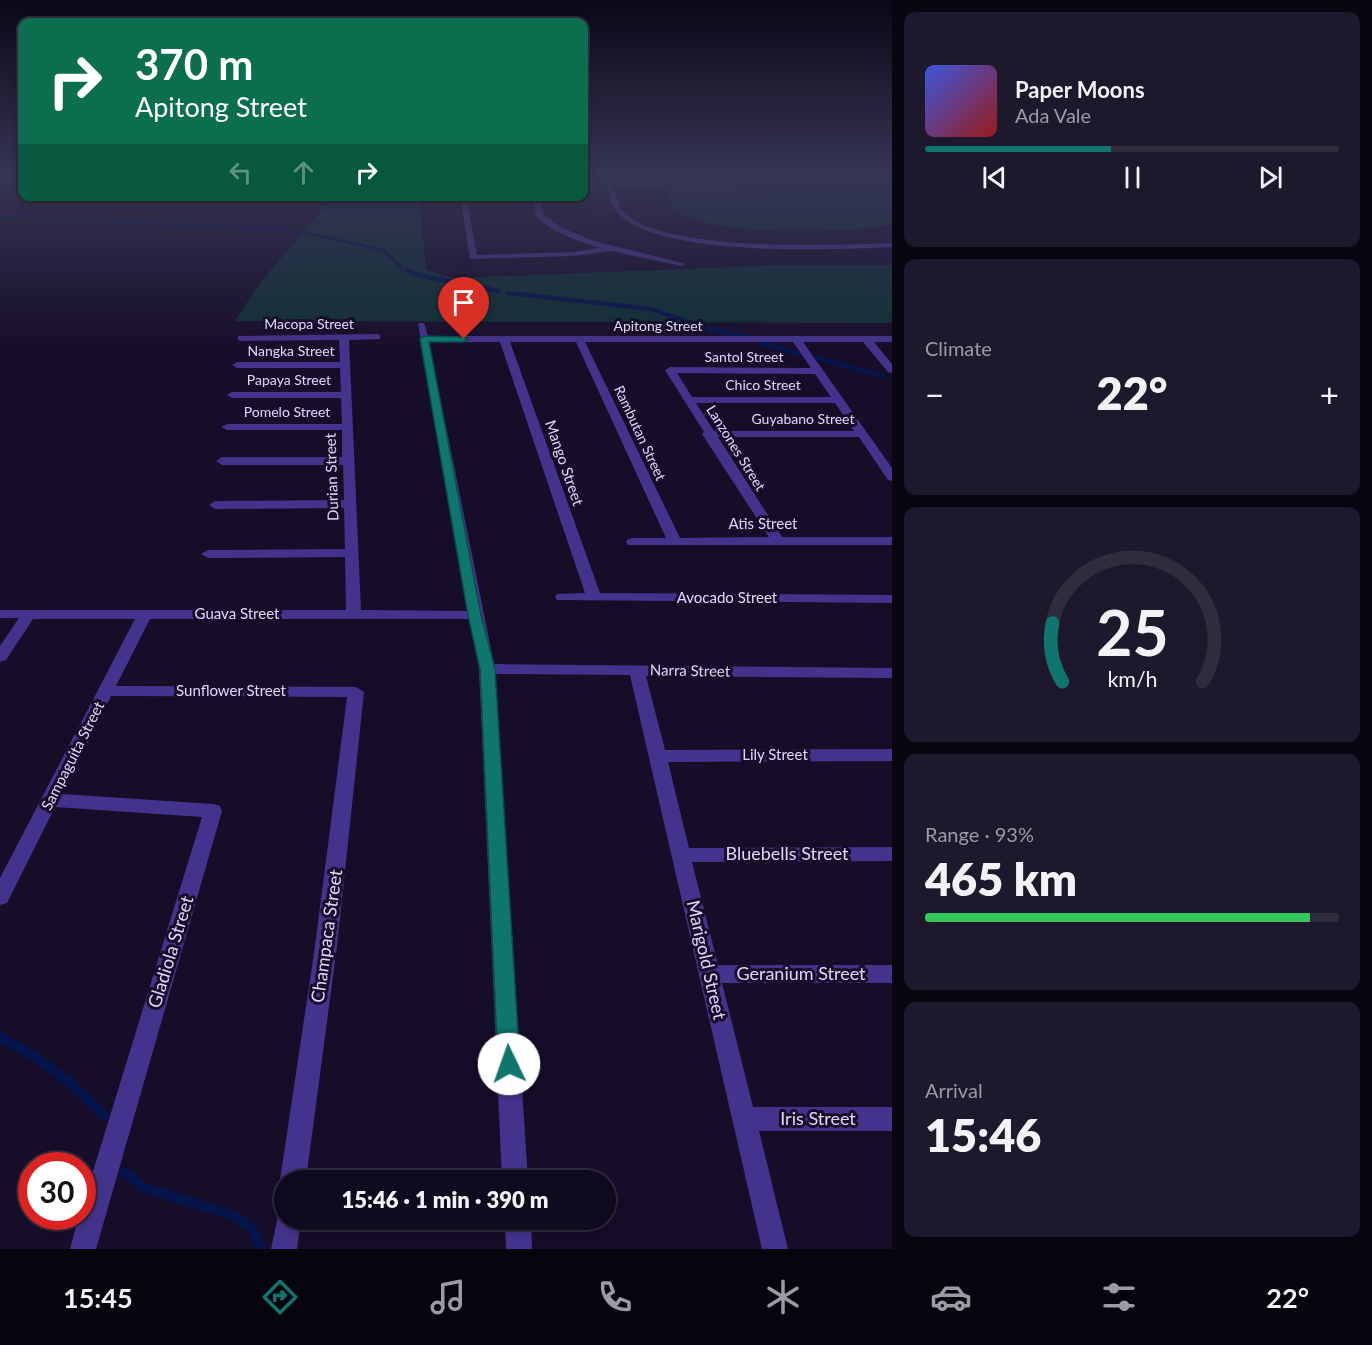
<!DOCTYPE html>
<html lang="en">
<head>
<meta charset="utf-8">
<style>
	:root { --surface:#100a1f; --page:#1e182c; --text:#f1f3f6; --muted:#9c9aa4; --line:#302b3d; --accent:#0f766e }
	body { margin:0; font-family:Lato,sans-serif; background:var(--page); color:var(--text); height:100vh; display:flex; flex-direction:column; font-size:22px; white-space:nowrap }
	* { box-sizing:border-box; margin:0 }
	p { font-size:20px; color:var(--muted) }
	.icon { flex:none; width:33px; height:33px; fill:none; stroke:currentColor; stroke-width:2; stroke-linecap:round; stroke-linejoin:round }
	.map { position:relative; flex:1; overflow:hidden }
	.drawer { display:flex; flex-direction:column; gap:12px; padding:12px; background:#090611; width:480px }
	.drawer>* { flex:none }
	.guide { position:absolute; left:18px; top:18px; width:570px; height:183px; border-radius:12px; box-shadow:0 3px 9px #0003,0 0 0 2px var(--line); background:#0b6e4f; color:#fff; overflow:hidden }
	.speed { position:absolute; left:18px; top:1152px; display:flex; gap:12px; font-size:30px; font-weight:700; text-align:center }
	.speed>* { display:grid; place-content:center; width:78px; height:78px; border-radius:50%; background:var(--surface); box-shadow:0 3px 9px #0003,0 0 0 2px var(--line); line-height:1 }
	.speed .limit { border:9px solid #d22; background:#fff; color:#111 }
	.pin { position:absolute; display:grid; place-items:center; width:51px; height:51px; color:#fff; margin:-62px -26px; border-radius:50% 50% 50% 0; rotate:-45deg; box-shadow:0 0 6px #0007 }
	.pin .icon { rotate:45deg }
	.me { position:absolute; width:66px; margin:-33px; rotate:357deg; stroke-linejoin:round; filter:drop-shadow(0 0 4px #0008) }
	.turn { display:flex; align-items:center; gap:21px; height:126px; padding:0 18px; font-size:27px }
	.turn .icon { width:78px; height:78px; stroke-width:2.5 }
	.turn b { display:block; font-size:42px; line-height:51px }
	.lanes { display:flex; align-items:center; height:57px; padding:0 18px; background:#0003; justify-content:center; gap:30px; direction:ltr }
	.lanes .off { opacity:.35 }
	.big { font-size:45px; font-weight:800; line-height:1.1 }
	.drawer .card { flex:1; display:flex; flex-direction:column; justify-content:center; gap:9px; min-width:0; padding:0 21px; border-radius:12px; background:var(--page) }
	.drawer .dial { align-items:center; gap:0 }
	.dial svg { height:156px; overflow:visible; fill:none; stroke:var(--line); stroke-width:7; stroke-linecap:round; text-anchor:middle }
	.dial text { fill:var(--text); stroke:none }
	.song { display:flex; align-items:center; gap:18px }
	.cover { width:72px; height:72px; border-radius:9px; background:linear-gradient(135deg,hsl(230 70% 55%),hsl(0 70% 35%)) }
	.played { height:6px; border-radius:3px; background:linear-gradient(90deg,var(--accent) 45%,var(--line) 45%) }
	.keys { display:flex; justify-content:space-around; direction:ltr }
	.heat { display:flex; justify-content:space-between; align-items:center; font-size:33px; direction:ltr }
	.charge { height:9px; border-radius:4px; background:linear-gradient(90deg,#34c759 93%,var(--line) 0) }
	.trip { position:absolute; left:274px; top:1170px; width:342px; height:60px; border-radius:30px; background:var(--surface); box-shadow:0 3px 9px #0003,0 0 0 2px var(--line); font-weight:800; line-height:60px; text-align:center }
	.menu { display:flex; height:96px; justify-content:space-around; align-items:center; background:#06040c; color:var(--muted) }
	.menu .icon { width:42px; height:42px }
	.menu .selected { color:var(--accent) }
	.menu b { font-size:27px; color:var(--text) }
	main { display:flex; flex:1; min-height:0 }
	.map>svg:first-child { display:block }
	.green { fill:#0f2f33 }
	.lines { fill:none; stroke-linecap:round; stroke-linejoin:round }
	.stream-far2 { stroke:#05144a; stroke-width:3 }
	.stream-far1 { stroke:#05144a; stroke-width:4.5 }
	.stream { stroke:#05144a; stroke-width:10 }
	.minor { fill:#44338c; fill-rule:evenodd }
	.route { fill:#0f766e; stroke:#0a4d48; stroke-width:1.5 }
	.labels { text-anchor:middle; stroke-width:6; stroke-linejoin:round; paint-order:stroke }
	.far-street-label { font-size:14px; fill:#e0d5ff; stroke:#160d29 }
	.street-label { font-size:15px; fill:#e0d5ff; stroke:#160d29 }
	.near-street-label { font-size:18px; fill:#e0d5ff; stroke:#160d29 }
</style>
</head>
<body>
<main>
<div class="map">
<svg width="892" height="1249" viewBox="0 0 892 1249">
	<rect width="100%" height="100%" fill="#160d29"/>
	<path class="green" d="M684 176H779L817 188 892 178V225C839 233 718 238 673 210L666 186Z
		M333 197H420L426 270 454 278 786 265H892V323L235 321 260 283Z"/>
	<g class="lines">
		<path class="stream-far2" d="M0 217 289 229 383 250 401 267"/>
		<path class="stream-far1" d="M406 270 418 275 498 291
			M508 293 651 309 708 329 753 338
			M763 343 799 354
			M817 358 883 376"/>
		<path class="stream" d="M0 1037C40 1058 74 1082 104 1116
			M124 1172 143 1187 234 1216 251 1227 262 1249"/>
		<path class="minor" d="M604 176H610L612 181 730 182 803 176 730 186 613 185C616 193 617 204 623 211 659 253 837 245 892 243V247C833 250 660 257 619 214 609 205 608 188 604 176Z
			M460 196H466L477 255 574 252 600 248C577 241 549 232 534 213L536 196H542V213L545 216 560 227 594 241 686 264 682 266 611 251 574 256 470 259Z
			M418 323H424L428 336H892V342H874L892 364V373L888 372 863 342H803L892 468V481L888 480 859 437H718L782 537H892V545H628L626 542 628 539 633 538H666L576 342H510L600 593 892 595V603L557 600 555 597 557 594 585 593 500 342H429L494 664 892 668V678L646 676 665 750 892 749V761L668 762 689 848 892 847V861L692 862 718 965H892V983H722L753 1107H892V1131H759L788 1249H762L630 675 495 674 528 1180H502L479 669 469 619H150L116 686 356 687 364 692 337 946 306 1180H285V1190L280 1180 315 946 347 697 111 696 62 794 213 804 220 806 222 811 96 1249H70L79 1216H82V1207L202 817 55 807 7 903 0 905V878L135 619H33L6 660 0 662V646L19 618H0V610H346L345 557 208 558 201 554 208 550 345 549 344 508 215 509 209 505 215 501 344 500 343 465H222L216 461 222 457H342V430H227L221 427 227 424H342L341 398H232L227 395 232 392H341L340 368H237L232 365 237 362H340L339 340 241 341 238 340V336L377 334 380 335V339L349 340 361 610 467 611ZM585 342H793L811 368 670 367 665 370 704 432 702 434 769 537 680 538ZM677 373 815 374 831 397H692ZM696 403H835L854 431H714Z
			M285 1208V1220H301L297 1249H271L279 1211Z
			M505 1220H531L532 1249H506Z"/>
	</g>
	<linearGradient id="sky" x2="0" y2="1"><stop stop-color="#0c0717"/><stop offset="0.5" stop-color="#363554"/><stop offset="1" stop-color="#363554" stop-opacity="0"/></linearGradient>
	<rect width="892" height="351" fill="url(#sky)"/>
	<path class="route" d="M424 336 464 337 468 339 464 342H429L481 615 495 669 520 1064 517 1071 509 1074 502 1071 498 1064 480 669 468 615 420 339Z"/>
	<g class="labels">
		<g class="far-street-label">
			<text x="309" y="329">Macopa Street</text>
			<text x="658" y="331">Apitong Street</text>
			<text x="291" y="356">Nangka Street</text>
			<text x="744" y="362">Santol Street</text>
			<text x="289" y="385">Papaya Street</text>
			<text x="763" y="390">Chico Street</text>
			<text x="287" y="417">Pomelo Street</text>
			<text x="803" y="424">Guyabano Street</text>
			<text transform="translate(640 433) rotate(65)" y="5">Rambutan Street</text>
			<text transform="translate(736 448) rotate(58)" y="5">Lanzones Street</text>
		</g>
		<g class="street-label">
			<text transform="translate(564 463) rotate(71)" y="5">Mango Street</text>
			<text transform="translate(332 477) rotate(-92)" y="5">Durian Street</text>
			<text x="763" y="529">Atis Street</text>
			<text x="727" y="603">Avocado Street</text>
			<text x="237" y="619">Guava Street</text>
			<text transform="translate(690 671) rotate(1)" y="5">Narra Street</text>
			<text x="231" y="696">Sunflower Street</text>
			<text x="775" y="760">Lily Street</text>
			<text transform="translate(73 756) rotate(-63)" y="5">Sampaguita Street</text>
		</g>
		<g class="near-street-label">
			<text x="787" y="860">Bluebells Street</text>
			<text transform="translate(327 936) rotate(-82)" y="6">Champaca Street</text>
			<text transform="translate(171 952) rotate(-73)" y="6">Gladiola Street</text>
			<text transform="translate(706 960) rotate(77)" y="6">Marigold Street</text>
			<text x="801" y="980">Geranium Street</text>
			<text x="818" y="1125">Iris Street</text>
		</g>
	</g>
</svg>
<div class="speed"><div class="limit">30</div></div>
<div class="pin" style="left:464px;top:339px;background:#d93025"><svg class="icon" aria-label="arrive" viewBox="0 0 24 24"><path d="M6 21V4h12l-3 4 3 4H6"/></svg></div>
<svg class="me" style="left:509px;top:1064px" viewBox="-20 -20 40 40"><circle r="19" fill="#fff"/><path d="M0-13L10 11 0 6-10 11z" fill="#0f766e"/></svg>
<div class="trip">15:46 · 1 min · 390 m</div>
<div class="guide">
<div class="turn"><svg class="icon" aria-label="right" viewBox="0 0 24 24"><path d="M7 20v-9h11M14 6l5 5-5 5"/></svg><div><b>370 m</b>Apitong Street</div></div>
<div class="lanes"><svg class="icon off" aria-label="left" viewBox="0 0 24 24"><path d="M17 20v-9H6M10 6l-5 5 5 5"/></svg><svg class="icon off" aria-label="ahead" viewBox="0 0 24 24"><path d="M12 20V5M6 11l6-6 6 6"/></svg><svg class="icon" aria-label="right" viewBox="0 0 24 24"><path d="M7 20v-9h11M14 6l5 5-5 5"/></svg></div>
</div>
</div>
<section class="drawer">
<div class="card">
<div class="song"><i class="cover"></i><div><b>Paper Moons</b><p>Ada Vale</p></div></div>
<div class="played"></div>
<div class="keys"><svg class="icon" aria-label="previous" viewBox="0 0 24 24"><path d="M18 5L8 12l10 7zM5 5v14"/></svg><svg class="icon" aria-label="pause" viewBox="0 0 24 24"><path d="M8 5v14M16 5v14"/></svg><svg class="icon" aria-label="next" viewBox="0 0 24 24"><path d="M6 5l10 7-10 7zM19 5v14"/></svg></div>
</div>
<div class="card"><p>Climate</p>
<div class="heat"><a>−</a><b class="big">22°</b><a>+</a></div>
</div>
<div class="card dial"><svg viewBox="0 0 100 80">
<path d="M14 69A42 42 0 1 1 86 69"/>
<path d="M14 69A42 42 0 0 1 9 39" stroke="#0f766e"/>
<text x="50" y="56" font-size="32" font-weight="700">25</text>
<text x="50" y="72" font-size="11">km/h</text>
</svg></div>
<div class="card"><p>Range · 93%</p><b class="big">465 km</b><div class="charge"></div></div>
<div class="card"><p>Arrival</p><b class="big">15:46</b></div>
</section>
</main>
<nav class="menu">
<b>15:45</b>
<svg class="icon selected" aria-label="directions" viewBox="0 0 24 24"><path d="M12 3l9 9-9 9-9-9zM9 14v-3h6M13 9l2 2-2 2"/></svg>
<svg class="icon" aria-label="music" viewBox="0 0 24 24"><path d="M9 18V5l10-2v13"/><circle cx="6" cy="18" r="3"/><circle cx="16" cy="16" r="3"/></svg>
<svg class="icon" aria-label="phone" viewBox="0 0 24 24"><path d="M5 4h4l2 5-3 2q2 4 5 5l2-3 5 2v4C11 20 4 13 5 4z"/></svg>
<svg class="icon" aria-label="climate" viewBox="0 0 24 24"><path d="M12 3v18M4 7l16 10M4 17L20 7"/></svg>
<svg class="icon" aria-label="car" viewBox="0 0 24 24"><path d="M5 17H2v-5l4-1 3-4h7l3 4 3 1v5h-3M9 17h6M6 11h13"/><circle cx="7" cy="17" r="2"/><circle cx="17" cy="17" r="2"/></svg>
<svg class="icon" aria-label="filters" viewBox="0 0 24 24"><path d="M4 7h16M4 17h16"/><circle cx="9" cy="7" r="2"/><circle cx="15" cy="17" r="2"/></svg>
<b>22°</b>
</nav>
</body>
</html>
